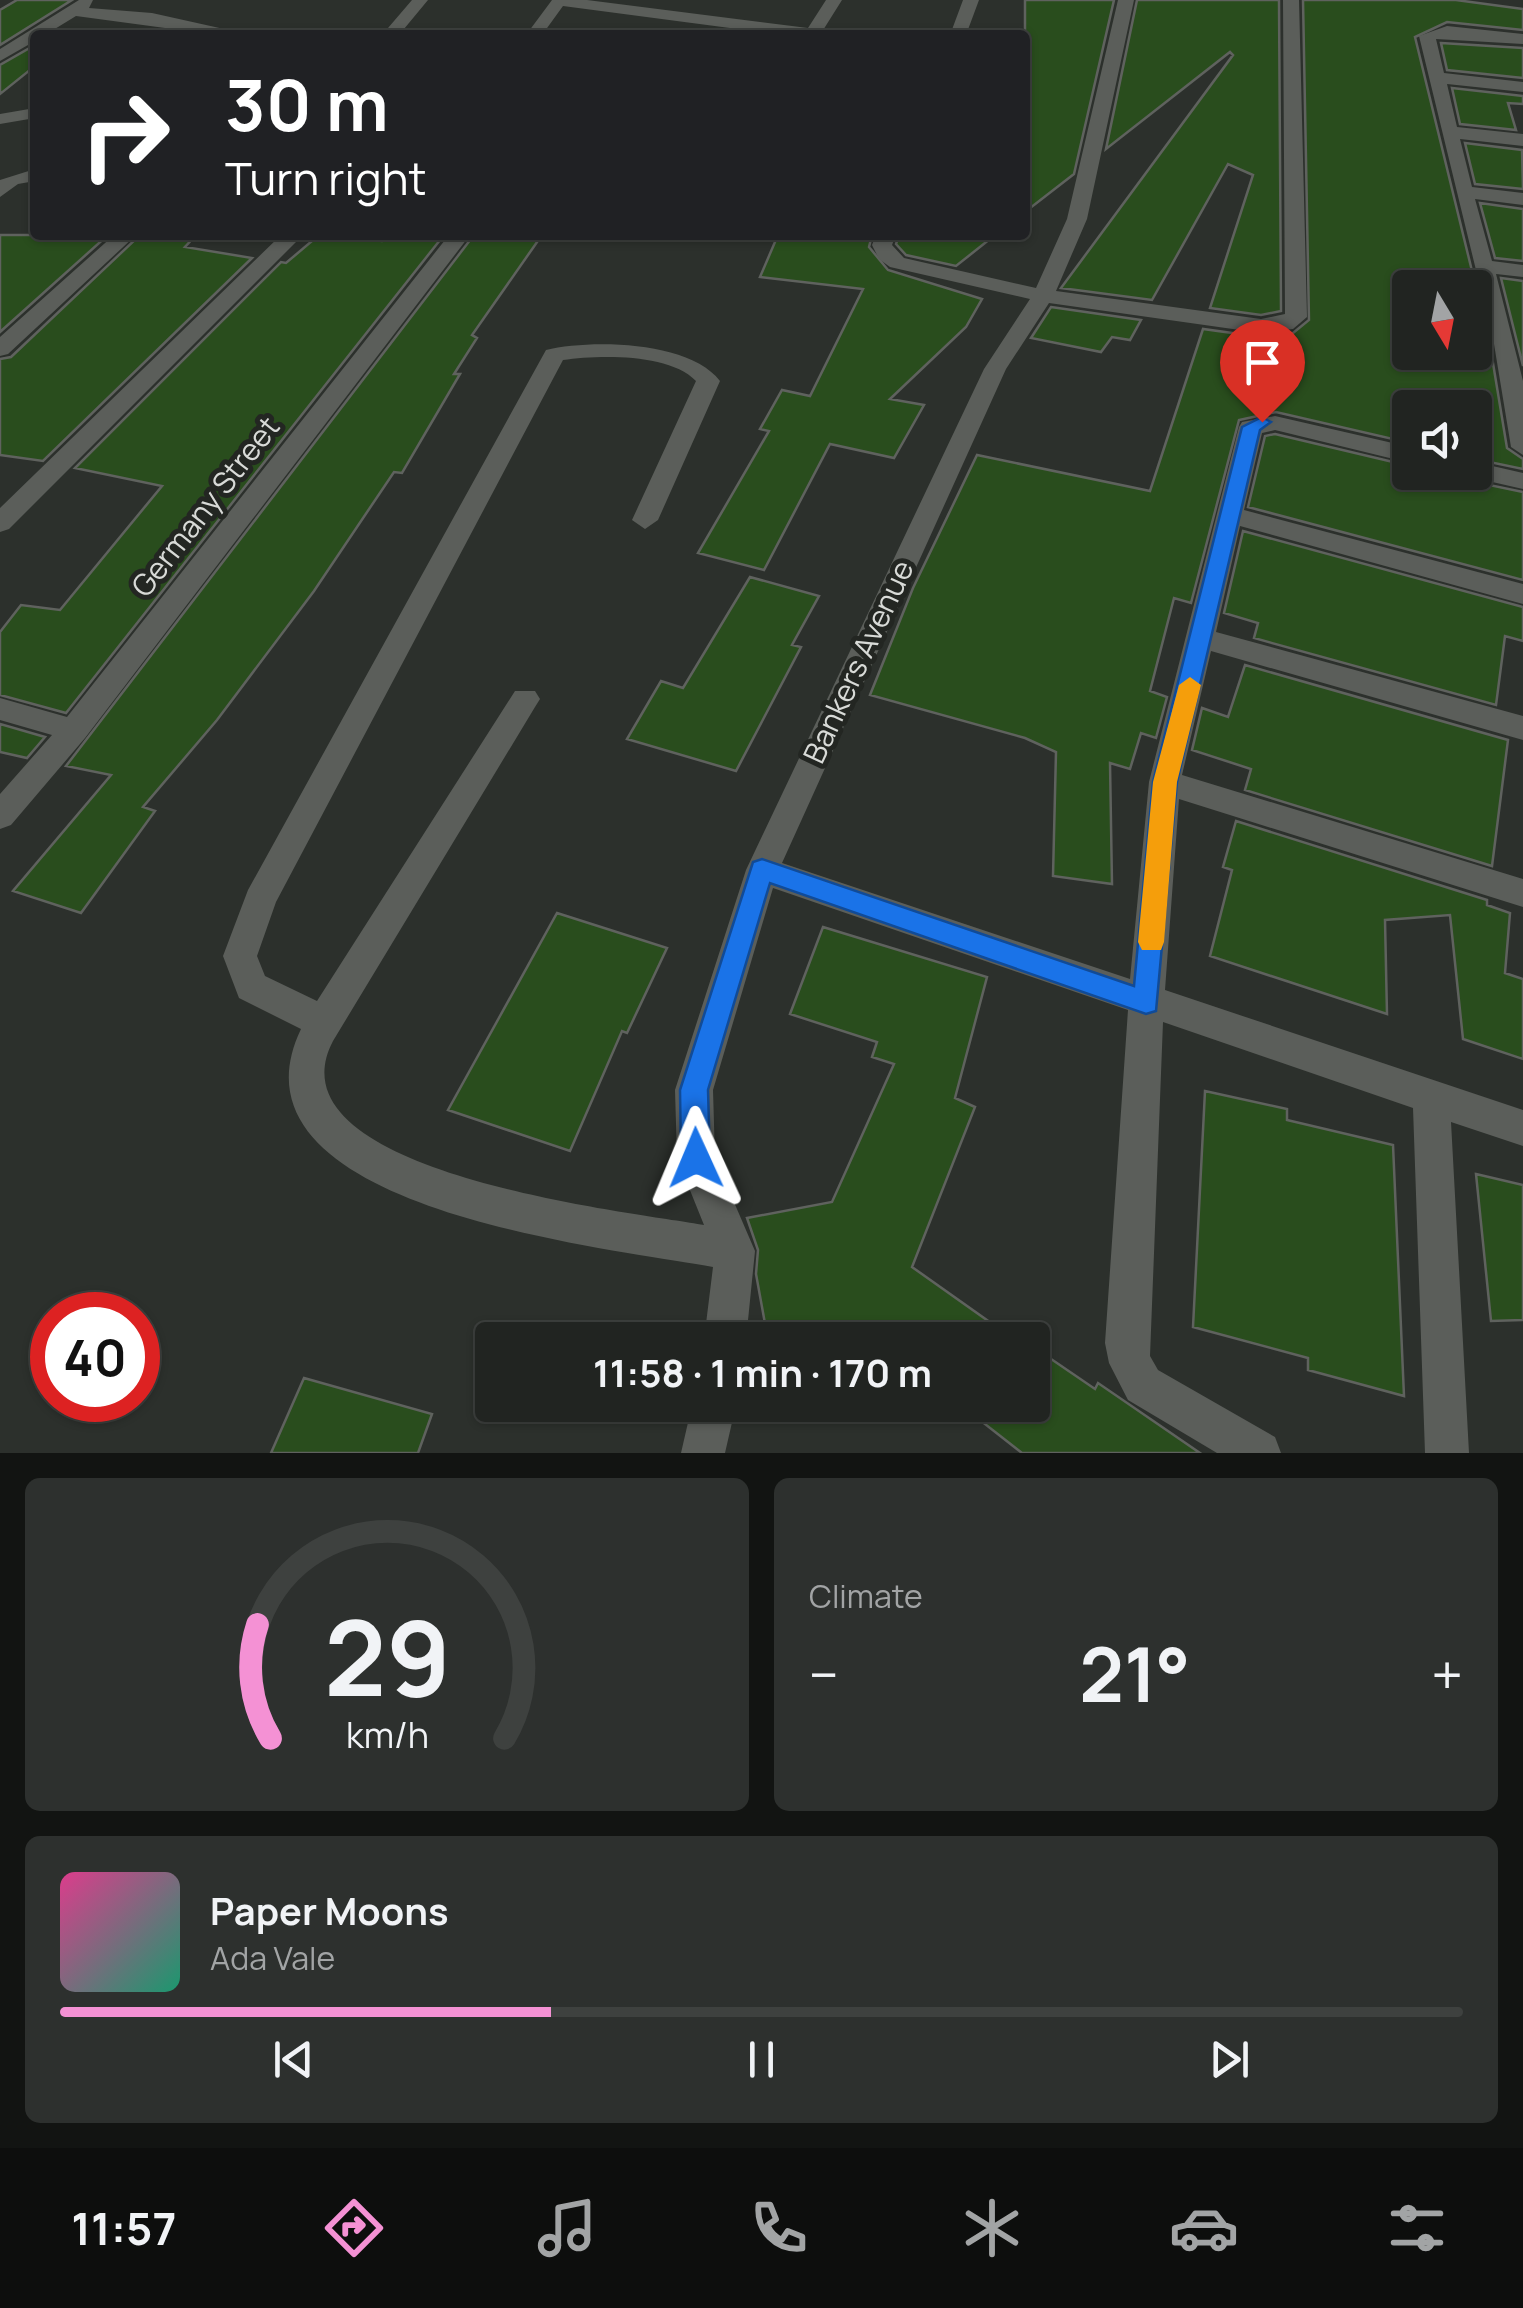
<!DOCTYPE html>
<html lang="en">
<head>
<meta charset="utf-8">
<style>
	:root { --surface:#212421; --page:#2d302e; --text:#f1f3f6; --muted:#a2a4a5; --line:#3e413f; --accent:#f491d4 }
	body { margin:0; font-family:Manrope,sans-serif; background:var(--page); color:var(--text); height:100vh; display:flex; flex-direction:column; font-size:38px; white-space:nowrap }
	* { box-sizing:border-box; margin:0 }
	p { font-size:32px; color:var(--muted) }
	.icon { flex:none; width:55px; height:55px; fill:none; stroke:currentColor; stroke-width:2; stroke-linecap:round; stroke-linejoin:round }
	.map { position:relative; height:1453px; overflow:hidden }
	.drawer { display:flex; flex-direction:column; gap:25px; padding:25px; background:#121412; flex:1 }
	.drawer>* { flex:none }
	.guide { position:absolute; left:30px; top:30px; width:1000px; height:210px; border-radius:10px; box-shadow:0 2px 8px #0004,0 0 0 2px var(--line); background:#202124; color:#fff; overflow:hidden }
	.needle { width:65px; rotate:170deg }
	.buttons { position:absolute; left:1392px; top:270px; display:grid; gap:20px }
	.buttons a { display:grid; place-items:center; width:100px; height:100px; border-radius:10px; background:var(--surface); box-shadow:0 2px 8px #0004,0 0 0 2px var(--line); font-size:50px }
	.speed { position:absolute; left:30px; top:1292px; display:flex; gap:20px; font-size:50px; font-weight:700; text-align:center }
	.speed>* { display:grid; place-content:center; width:130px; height:130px; border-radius:50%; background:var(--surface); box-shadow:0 2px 8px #0004,0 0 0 2px var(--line); line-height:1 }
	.speed .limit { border:15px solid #d22; background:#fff; color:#111 }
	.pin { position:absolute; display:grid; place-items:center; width:85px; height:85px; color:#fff; margin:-102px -42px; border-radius:50% 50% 50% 0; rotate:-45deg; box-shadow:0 0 10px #0007 }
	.pin .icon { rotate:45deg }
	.me { position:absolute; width:110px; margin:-55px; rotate:359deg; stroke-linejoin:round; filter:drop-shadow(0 0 8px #0008) }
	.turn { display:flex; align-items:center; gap:35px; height:210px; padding:0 30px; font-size:45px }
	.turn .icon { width:130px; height:130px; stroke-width:2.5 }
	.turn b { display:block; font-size:70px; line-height:85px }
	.big { font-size:75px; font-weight:700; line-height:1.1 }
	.drawer .card { flex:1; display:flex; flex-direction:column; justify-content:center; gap:15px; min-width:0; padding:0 35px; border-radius:15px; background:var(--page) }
	.drawer .dial { align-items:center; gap:0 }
	.dial svg { height:260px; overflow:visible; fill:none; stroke:var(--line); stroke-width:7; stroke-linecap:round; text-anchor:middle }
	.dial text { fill:var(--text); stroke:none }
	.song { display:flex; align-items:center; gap:30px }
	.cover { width:120px; height:120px; border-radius:15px; background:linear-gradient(135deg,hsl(330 70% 55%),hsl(160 70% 35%)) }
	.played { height:10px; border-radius:5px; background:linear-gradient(90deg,var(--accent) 35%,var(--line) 35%) }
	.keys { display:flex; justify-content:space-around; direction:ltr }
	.heat { display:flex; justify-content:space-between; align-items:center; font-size:55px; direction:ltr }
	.drawer .tiles { flex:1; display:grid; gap:25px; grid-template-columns:1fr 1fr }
	.card:last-child { grid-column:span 2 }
	.trip { position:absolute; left:475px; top:1322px; width:575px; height:100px; border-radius:10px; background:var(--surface); box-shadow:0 2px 8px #0004,0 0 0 2px var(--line); font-weight:700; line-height:100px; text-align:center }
	.tab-bar { display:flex; height:160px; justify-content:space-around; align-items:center; background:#0d0e0d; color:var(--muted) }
	.tab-bar .icon { width:70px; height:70px }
	.tab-bar .active { color:var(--accent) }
	.tab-bar b { font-size:45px; color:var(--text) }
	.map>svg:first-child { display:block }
	.building { fill:#294d1d; stroke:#5f625e; stroke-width:2.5; fill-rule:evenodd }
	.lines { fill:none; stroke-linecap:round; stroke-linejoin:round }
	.minor { fill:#5b5e5a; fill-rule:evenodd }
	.route { fill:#1a73e8; stroke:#114b97; stroke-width:2.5 }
	.slow { fill:#f59e0b }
	.labels { text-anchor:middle; stroke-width:10; stroke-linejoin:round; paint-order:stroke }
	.street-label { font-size:30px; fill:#d8dad7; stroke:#232622 }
</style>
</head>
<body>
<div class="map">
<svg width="1523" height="1453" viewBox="0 0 1523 1453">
	<rect width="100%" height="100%" fill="#2c302c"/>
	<path class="building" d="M17 0H72L0 45V10Z
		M1025 0H1114L1074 174 1025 212Z
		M1137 0H1279L1281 311 1261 315 1210 308 1253 175 1228 164 1152 300 1061 288 1233 55 1230 52 1106 149Z
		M1303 0H1456L1523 9V30L1447 22 1415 37 1490 345 1507 448 1523 459V469L1475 459V408H1410V443L1276 412 1239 420 1191 603 1174 598 1150 691 1167 697 1156 738 1141 733 1130 769 1110 763 1112 884 1053 876 1056 752 1025 738 870 695 913 588 977 455 1150 491 1203 329 1261 337 1293 333 1309 320ZM1410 288H1475V352H1410Z
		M1441 43 1523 48V78L1447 70Z
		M35 45V66L0 94V65Z
		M1452 88 1523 96V104L1508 103 1516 130 1460 124Z
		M1465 143 1522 150 1523 189 1475 184Z
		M1480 203 1523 209V261L1495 258Z
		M0 235H108L0 332Z
		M140 235H196L185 247 252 258 43 461 0 455V359L11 357Z
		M319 235 382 241 388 235H444L66 713 0 695V632L21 605 60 610 162 486 75 468 281 262 286 263Z
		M474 235H542L472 335 477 338 454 374H460L402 473 394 472 314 591 217 720 143 807 155 811 81 913 13 891 111 775 66 766Z
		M778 235H872L869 247 888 270 982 299 966 327 890 399 924 405 894 458 830 444 764 570 698 553 769 431 760 429 782 390 810 396 863 289 760 277Z
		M899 235H995L956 266 906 255 896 244Z
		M1501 278 1523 281V366Z
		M1051 307 1141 320 1130 340 1112 337 1101 352 1031 338Z
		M1275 434 1410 466V472H1460L1465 480 1523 492V580L1248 507 1265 436Z
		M1243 531 1523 607V641L1505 636 1496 705 1254 638 1258 623 1224 613Z
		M750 577 819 596 792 645 801 647 736 771 627 739 661 681 683 688Z
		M1245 665 1508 740 1492 866 1245 790 1251 769 1192 750 1202 708 1228 717Z
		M0 724 45 737 27 758 0 752Z
		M1236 821 1487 900V905L1510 913 1505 973 1523 979V1059L1463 1039 1450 915 1385 920 1387 1014 1210 956 1232 870 1223 867Z
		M557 913 667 948 627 1033 622 1031 570 1151 448 1110Z
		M823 927 987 977 955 1098 975 1107 912 1267 1015 1340H768L756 1274 758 1250 747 1218 832 1202 894 1064 872 1057 877 1042 790 1014Z
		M1205 1091 1287 1109V1120L1393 1145 1404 1396 1308 1370V1358L1193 1327Z
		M1476 1174 1523 1185V1320L1491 1321Z
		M1032 1346 1095 1389 1098 1383 1200 1453H1022L971 1413 968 1418 950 1405H1032Z
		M304 1378 432 1414 418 1453H271Z"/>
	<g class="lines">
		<path class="minor" d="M79 0H93L89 8 152 13 251 35H217L76 16 45 35H35V41L0 61V49Z
			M412 0H428L399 35H382Z
			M552 0H587L808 28 826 0H842L820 35H783L563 6 542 35H526Z
			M963 0H979L966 35H950Z
			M1118 0H1134L1087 219 1056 291 1261 319 1285 314 1283 0H1299L1307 317 1293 329 1261 333 1049 303 1006 369 782 863 1130 979 1149 782 1239 427 1242 422 1275 416 1410 447V463L1275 430 1262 433 1244 510 1523 584V604L1240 526 1216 632 1523 716V740L1211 651 1182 775 1523 879V907L1179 799 1165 990 1523 1110V1146L1451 1122 1469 1453H1425L1413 1108 1163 1022 1150 1356 1158 1370 1275 1437 1281 1453H1217L1128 1400 1109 1363 1105 1343 1128 1010 773 888 713 1090 715 1158 755 1251 746 1340H704L713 1267C608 1248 215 1208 301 1029L239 998 223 956 248 890 546 350C591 339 690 341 720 381L658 520 645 529 632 520 696 381C669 353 599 355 563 360L276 902 257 956 265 976 317 1001 515 691H535L540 699 535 707 333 1041C264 1173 631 1212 704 1225L677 1158 675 1090 746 870 984 369 1030 299 890 267 879 259 872 245 876 235H896L892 245 904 258 1036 288 1067 219Z
			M1447 26 1523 34V44L1436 39 1444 73 1523 82V92L1447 84 1457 127 1523 134V146L1460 139 1472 187 1523 193V205L1475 199 1492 261 1523 265V277L1496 274 1523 381V455L1511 447 1494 344 1419 36Z
			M35 108V118L0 124V114Z
			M35 169V181L18 184 0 197V180Z
			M114 235H136L8 354 0 356V337Z
			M281 235H303L9 529 0 532V508Z
			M449 235H470L85 738 11 825 0 829V794L52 735 0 720V698L67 717Z
			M1475 462 1523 473V489L1466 476 1464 472H1475Z
			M692 1405H736L725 1453H681Z"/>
	</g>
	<path class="route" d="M1262 417 1271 422 1260 430 1177 782 1156 1011 1146 1014 770 883 708 1090 710 1158 706 1168 696 1172 685 1168 681 1158 680 1090 753 862 762 859 1134 986 1153 782 1242 427Z"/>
	<path class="slow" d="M1190 677 1201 685 1177 782 1164 942 1161 950H1142L1138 942 1153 782 1179 685Z"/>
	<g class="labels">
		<g class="street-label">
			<text transform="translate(206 507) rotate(-52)" y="10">Germany Street</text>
			<text transform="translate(859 662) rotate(-65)" y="10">Bankers Avenue</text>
		</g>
	</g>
</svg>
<div class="buttons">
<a><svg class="needle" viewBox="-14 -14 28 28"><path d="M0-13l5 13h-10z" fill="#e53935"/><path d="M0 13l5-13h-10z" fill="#a2a4a5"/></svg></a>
<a><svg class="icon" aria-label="sound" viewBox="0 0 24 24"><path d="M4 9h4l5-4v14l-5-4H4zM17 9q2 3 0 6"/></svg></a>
</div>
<div class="speed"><div class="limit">40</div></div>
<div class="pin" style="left:1262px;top:422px;background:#d93025"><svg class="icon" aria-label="arrive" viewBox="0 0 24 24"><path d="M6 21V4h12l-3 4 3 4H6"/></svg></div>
<svg class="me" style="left:696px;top:1158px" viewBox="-20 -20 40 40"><path d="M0-17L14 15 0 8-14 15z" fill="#1a73e8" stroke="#fff" stroke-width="4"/></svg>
<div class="trip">11:58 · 1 min · 170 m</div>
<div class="guide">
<div class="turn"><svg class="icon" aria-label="right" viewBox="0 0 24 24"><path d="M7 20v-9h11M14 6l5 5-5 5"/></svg><div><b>30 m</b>Turn right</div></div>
</div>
</div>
<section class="drawer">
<div class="tiles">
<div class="card dial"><svg viewBox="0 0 100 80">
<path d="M14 69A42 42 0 1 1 86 69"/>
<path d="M14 69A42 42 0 0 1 10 34" stroke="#f491d4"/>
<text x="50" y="56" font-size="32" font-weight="700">29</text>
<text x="50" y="72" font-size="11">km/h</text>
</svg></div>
<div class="card"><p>Climate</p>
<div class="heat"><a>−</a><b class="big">21°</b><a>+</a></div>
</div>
<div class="card">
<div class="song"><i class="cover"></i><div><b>Paper Moons</b><p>Ada Vale</p></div></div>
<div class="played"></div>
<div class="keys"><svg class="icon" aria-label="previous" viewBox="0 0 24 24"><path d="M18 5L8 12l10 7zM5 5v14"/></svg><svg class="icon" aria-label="pause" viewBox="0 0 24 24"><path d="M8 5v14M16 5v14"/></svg><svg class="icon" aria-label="next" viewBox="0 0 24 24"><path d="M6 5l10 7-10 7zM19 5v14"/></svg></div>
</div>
</div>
</section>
<nav class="tab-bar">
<b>11:57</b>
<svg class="icon active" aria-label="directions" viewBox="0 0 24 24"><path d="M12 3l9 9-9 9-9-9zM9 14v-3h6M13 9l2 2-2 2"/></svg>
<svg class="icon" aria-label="music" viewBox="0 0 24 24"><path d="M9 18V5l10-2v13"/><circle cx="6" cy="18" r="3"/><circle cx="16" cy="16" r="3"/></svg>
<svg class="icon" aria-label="phone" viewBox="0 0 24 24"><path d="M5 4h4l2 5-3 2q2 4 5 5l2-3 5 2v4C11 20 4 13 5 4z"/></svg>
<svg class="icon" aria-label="climate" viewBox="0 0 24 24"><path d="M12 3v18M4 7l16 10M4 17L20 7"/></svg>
<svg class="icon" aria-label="car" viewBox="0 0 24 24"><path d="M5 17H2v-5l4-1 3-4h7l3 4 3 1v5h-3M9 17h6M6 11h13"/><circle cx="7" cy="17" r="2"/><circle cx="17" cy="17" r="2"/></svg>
<svg class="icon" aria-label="filters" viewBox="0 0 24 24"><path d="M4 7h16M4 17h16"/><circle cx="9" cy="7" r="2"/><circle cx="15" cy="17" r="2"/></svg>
</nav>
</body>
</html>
